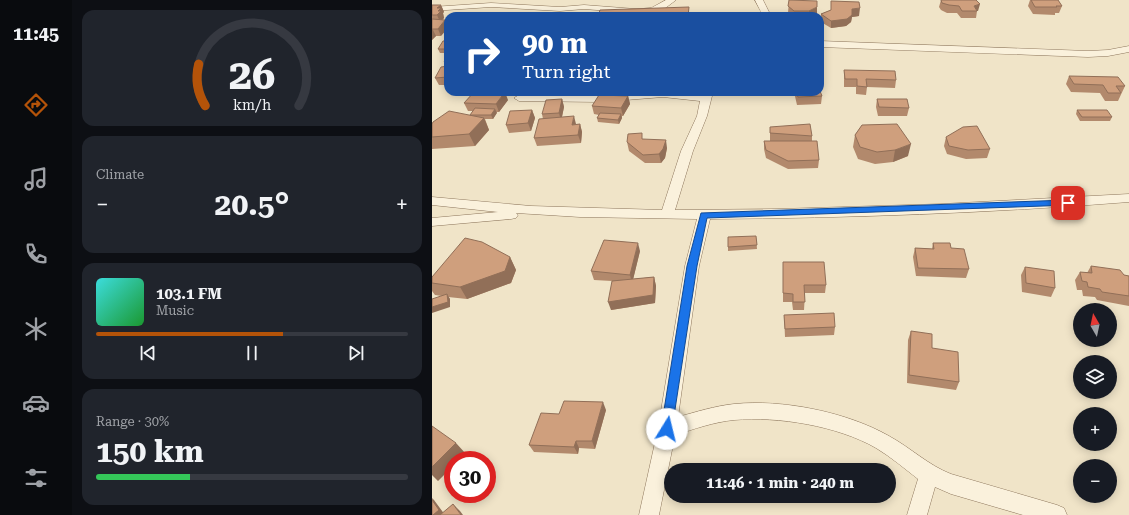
<!DOCTYPE html>
<html lang="en">
<head>
<meta charset="utf-8">
<style>
	:root { --surface:#171b24; --page:#20242c; --text:#f1f3f6; --muted:#9ea1a6; --line:#363941; --accent:#b45309 }
	body { margin:0; font-family:"Roboto Serif",serif; background:var(--page); color:var(--text); height:100vh; display:flex; flex-direction:column; font-size:15px; white-space:nowrap }
	* { box-sizing:border-box; margin:0 }
	p { font-size:13px; color:var(--muted) }
	.icon { flex:none; width:22px; height:22px; fill:none; stroke:currentColor; stroke-width:2; stroke-linecap:round; stroke-linejoin:round }
	.map { position:relative; flex:1; overflow:hidden }
	.details { display:flex; flex-direction:column; gap:10px; padding:10px; background:#0d0f14; width:360px }
	.details>* { flex:none }
	.hud { position:absolute; left:12px; top:12px; width:380px; height:84px; border-radius:12px; box-shadow:0 2px 10px #0003; background:#1a4fa0; color:#fff; overflow:hidden }
	.needle { width:26px; rotate:351deg }
	.fabs { position:absolute; left:641px; top:303px; display:grid; gap:8px }
	.fabs a { display:grid; place-items:center; width:44px; height:44px; border-radius:50%; background:var(--surface); box-shadow:0 2px 10px #0003; font-size:20px }
	.speed { position:absolute; left:12px; top:451px; display:flex; gap:8px; font-size:20px; font-weight:700; text-align:center }
	.speed>* { display:grid; place-content:center; width:52px; height:52px; border-radius:50%; background:var(--surface); box-shadow:0 2px 10px #0003; line-height:1 }
	.speed .limit { border:6px solid #d22; background:#fff; color:#111 }
	.pin { position:absolute; display:grid; place-items:center; width:34px; height:34px; color:#fff; margin:-17px; border-radius:8px; box-shadow:0 2px 6px #0006 }
	.me { position:absolute; width:44px; margin:-22px; rotate:9deg; stroke-linejoin:round; filter:drop-shadow(0 0 3px #0008) }
	.turn { display:flex; align-items:center; gap:14px; height:84px; padding:0 12px; font-size:18px }
	.turn .icon { width:52px; height:52px; stroke-width:2.5 }
	.turn b { display:block; font-size:28px; line-height:34px }
	.big { font-size:30px; font-weight:700; line-height:1.1 }
	.details .widget { flex:1; display:flex; flex-direction:column; justify-content:center; gap:6px; min-width:0; padding:0 14px; border-radius:12px; background:var(--page) }
	.details .dial { align-items:center; gap:0 }
	.dial svg { height:104px; overflow:visible; fill:none; stroke:var(--line); stroke-width:7; stroke-linecap:round; text-anchor:middle }
	.dial text { fill:var(--text); stroke:none }
	.song { display:flex; align-items:center; gap:12px }
	.cover { width:48px; height:48px; border-radius:6px; background:linear-gradient(135deg,hsl(180 70% 55%),hsl(130 70% 35%)) }
	.played { height:4px; border-radius:2px; background:linear-gradient(90deg,var(--accent) 60%,var(--line) 60%) }
	.keys { display:flex; justify-content:space-around; direction:ltr }
	.heat { display:flex; justify-content:space-between; align-items:center; font-size:22px; direction:ltr }
	.charge { height:6px; border-radius:3px; background:linear-gradient(90deg,#34c759 30%,var(--line) 0) }
	.trip { position:absolute; left:232px; top:463px; width:232px; height:40px; border-radius:20px; background:var(--surface); box-shadow:0 2px 10px #0003; font-weight:700; line-height:40px; text-align:center }
	main { display:flex; flex:1; min-height:0 }
	.tab-bar { display:flex; flex-direction:column; width:72px; justify-content:space-around; align-items:center; background:#090b0e; color:var(--muted) }
	.tab-bar .icon { width:28px; height:28px }
	.tab-bar .on { color:var(--accent) }
	.tab-bar b { font-size:18px; color:var(--text) }
	.map>svg:first-child { display:block }
	.lines { fill:none; stroke-linecap:round; stroke-linejoin:round }
	.minor-casing { stroke:#8d765c; stroke-width:1 }
	.minor { fill:#faf1dc; fill-rule:evenodd }
	.wall { fill:#b2896c }
	.shaded-wall { fill:#916f58 }
	.building { fill:#cf9f7d; stroke:#916f58 }
	.route { fill:#1a73e8; stroke:#114b97 }
</style>
</head>
<body>
<main>
<nav class="tab-bar">
<b>11:45</b>
<svg class="icon on" aria-label="directions" viewBox="0 0 24 24"><path d="M12 3l9 9-9 9-9-9zM9 14v-3h6M13 9l2 2-2 2"/></svg>
<svg class="icon" aria-label="music" viewBox="0 0 24 24"><path d="M9 18V5l10-2v13"/><circle cx="6" cy="18" r="3"/><circle cx="16" cy="16" r="3"/></svg>
<svg class="icon" aria-label="phone" viewBox="0 0 24 24"><path d="M5 4h4l2 5-3 2q2 4 5 5l2-3 5 2v4C11 20 4 13 5 4z"/></svg>
<svg class="icon" aria-label="climate" viewBox="0 0 24 24"><path d="M12 3v18M4 7l16 10M4 17L20 7"/></svg>
<svg class="icon" aria-label="car" viewBox="0 0 24 24"><path d="M5 17H2v-5l4-1 3-4h7l3 4 3 1v5h-3M9 17h6M6 11h13"/><circle cx="7" cy="17" r="2"/><circle cx="17" cy="17" r="2"/></svg>
<svg class="icon" aria-label="filters" viewBox="0 0 24 24"><path d="M4 7h16M4 17h16"/><circle cx="9" cy="7" r="2"/><circle cx="15" cy="17" r="2"/></svg>
</nav>
<section class="details">
<div class="widget dial"><svg viewBox="0 0 100 80">
<path d="M14 69A42 42 0 1 1 86 69"/>
<path d="M14 69A42 42 0 0 1 9 37" stroke="#b45309"/>
<text x="50" y="56" font-size="32" font-weight="700">26</text>
<text x="50" y="72" font-size="11">km/h</text>
</svg></div>
<div class="widget"><p>Climate</p>
<div class="heat"><a>−</a><b class="big">20.5°</b><a>+</a></div>
</div>
<div class="widget">
<div class="song"><i class="cover"></i><div><b>103.1 FM</b><p>Music</p></div></div>
<div class="played"></div>
<div class="keys"><svg class="icon" aria-label="previous" viewBox="0 0 24 24"><path d="M18 5L8 12l10 7zM5 5v14"/></svg><svg class="icon" aria-label="pause" viewBox="0 0 24 24"><path d="M8 5v14M16 5v14"/></svg><svg class="icon" aria-label="next" viewBox="0 0 24 24"><path d="M6 5l10 7-10 7zM19 5v14"/></svg></div>
</div>
<div class="widget"><p>Range · 30%</p><b class="big">150 km</b><div class="charge"></div></div>
</section>
<div class="map">
<svg width="697" height="515" viewBox="0 0 697 515">
	<rect width="100%" height="100%" fill="#f0e4c8"/>
	<g class="lines">
		<g class="minor-casing">
			<path id="minor" d="M234 0H244L232 9 220 12 204 13 152 9 128 11 59 7 0 11V7L59 3 128 7 152 5 204 9 219 8Z
				M323 0H331L337 12V16H329V12Z
				M388 41 656 51 676 50 697 46V52L676 56 656 57 388 47Z
				M218 92H240L270 95 271 92H281L275 116 261 151 243 210 346 209 509 204 697 194V202C558 213 417 218 278 219L267 266 246 417C264 412 283 406 302 404 350 399 415 412 457 436 479 448 496 465 519 474L625 505 632 508 635 515H591L519 494 503 487 495 515H475L486 479C473 469 459 457 444 448 406 426 346 416 302 420 282 422 262 429 243 435L227 515H207L226 429 253 266 265 219 148 217 84 213 86 215 84 218 79 219 0 226V218L66 212 0 205V197L99 206 230 210 249 151 265 116 268 101 231 97 169 102 87 101 82 98 87 95 169 96Z"/>
		</g>
		<use href="#minor" class="minor"/>
	</g>
	<path class="wall" d="M357 0 385 14 381 16H359L356 13Z
		M509 0 546 11H545L544 18H529L525 13H515L509 10 507 7Z
		M598 0H626L630 6 627 13H623V15L601 14 596 6Z
		M399 1 427 16 420 17 419 22 414 26 399 28 389 22V14L399 10Z
		M0 5H9L12 12 11 13 12 18 10 20 9 36H4L0 40Z
		M16 41V53H8L6 49Z
		M16 56V85H7L3 78 14 66 12 62Z
		M412 70 464 80 463 88 435 87 434 95 424 94V87H412Z
		M637 76 693 86 686 101H673L668 93 639 92 634 84Z
		M362 92H388L390 96 389 104 365 105Z
		M196 96 198 104 191 116H190V118L187 124 166 122 165 118 167 115 162 114 160 106Z
		M130 99 132 107 130 117 144 125 148 124 150 132 149 143 105 146 102 138 111 119 110 114Z
		M445 99 477 108 475 116H446L444 107Z
		M76 100 67 112H65L61 119H53L57 130 43 146 0 149V124L38 115 41 111H36L32 103Z
		M100 110 103 118 99 131 77 133 74 125Z
		M645 110 680 117 678 121H648L644 114Z
		M430 125 476 156 461 162 443 164 426 159 421 147 423 135Z
		M338 127 380 136V141L387 160 386 168 356 169 334 158 332 149V141H338Z
		M514 137 558 149 555 158 534 159 515 154 512 146Z
		M211 139 235 148 233 158 229 163H213L197 151 195 142Z
		M324 236 325 249 296 251V247Z
		M501 243 537 269 534 278 484 276 481 257 483 248 500 249Z
		M208 251 201 279 222 277 224 286 223 303 179 310 180 281 162 280 159 271Z
		M78 257 84 270 79 283 35 299 16 297 18 299V307L10 296 3 295 0 291V277Z
		M351 262 394 285 393 293H373L372 310H361L360 302H351Z
		M659 266 692 275 697 276V306L665 300 663 297 651 296 650 290H645L643 280 648 272 655 273Z
		M593 267 623 288 619 297 590 292 589 275Z
		M352 315 403 327 402 335 353 337Z
		M479 331 500 348 527 382 524 390 475 383 476 340Z
		M174 410 163 449 147 448 146 454 102 452 97 445 127 414Z"/>
	<path class="shaded-wall" d="M548 4 546 11H545L542 6Z
		M9 5 12 12 11 13 12 18 8 22 5 15V8Z
		M385 7V14L381 16H377V11Z
		M428 8 427 16 420 17 419 22 414 26 399 28V21L420 9Z
		M13 20 16 28 9 36 6 29Z
		M0 28 4 36 0 40Z
		M73 92 76 100 67 112 64 104Z
		M196 96 198 104 191 116 189 108Z
		M130 99 132 107 129 121 127 113Z
		M63 109 65 113 61 119 59 115Z
		M100 110 103 118 99 131 96 123Z
		M189 114 190 118 187 124 186 120Z
		M142 116 144 124 140 125Z
		M52 118 57 130 43 146 37 134Z
		M148 124 150 132 149 143 146 135Z
		M234 140 235 148 233 158 229 163 227 154Z
		M479 144 476 156 461 162 463 150Z
		M206 243 208 251 200 284 198 275Z
		M78 257 84 270 79 283 35 299 28 287Z
		M222 277 224 286 223 303 179 310 176 302Z
		M15 294 18 299V307L0 313V307Z
		M171 402 174 410 163 449 160 441Z
		M144 441 147 448 146 454 142 447Z
		M24 443 34 454 27 460H21V466L6 481 0 475V467Z
		M0 498 2 500 13 515H1Z
		M21 504 28 511 31 515H29Z"/>
	<path class="building" d="M357 0 385 1V7L377 11H362L356 6Z
		M509 0H544L548 4 542 6 545 11H530L527 6 517 5 510 3Z
		M599 0H626L630 6H624L625 7H603Z
		M399 1 427 2 428 8 420 9V15L415 19 399 21 389 14 399 10Z
		M0 5H9L5 8H9L6 11H9L5 15H0Z
		M257 7 256 16H166L168 10Z
		M0 19 13 20 6 29H0Z
		M11 41H16V49H6Z
		M16 56V62H12Z
		M16 66V77L3 78 9 67Z
		M412 70 463 71 464 80 434 79 435 87 425 86V79H413Z
		M637 76 686 77 693 86H684L689 93H676L671 85 642 84Z
		M388 91 390 96 366 97 364 92H388Z
		M42 92H73L64 104 32 103Z
		M167 95 196 96 189 108 160 106Z
		M130 99 127 113 110 114 114 100Z
		M445 99H475L477 108 447 107Z
		M43 108 63 109 59 115H38Z
		M100 110 96 123 74 125 78 111Z
		M645 110H675L680 117H650Z
		M17 111 52 118 37 134 0 137V124L1 122Z
		M168 113 189 114 186 120 165 118Z
		M142 116 140 125 148 124 146 135 102 138 107 119Z
		M378 124 380 136 338 133V127Z
		M465 124 479 144 463 150 445 152 428 147 423 135 430 125Z
		M545 126 558 149 536 150 517 146 514 137 531 127Z
		M210 133V139L234 140 231 149 227 154 211 155 195 142 196 134Z
		M332 141H385L387 160 356 161 334 150Z
		M324 236 325 245 296 247V237Z
		M33 238 50 242 78 257 73 271 28 287 0 283V277Z
		M172 240 206 243 198 275 159 271Z
		M501 243H518L519 248 532 249 537 269 486 268 483 248 502 249Z
		M351 262H392L394 285H372L373 302H361V294L351 293Z
		M659 266 688 270 692 275 697 276V296L670 292 668 289 656 287 655 282 650 281 648 272 660 273Z
		M593 267 622 271 623 288 594 283Z
		M222 277 221 295 176 302 180 281Z
		M15 294 16 302 0 307V299Z
		M402 313 403 327 353 329 352 315Z
		M479 331 500 334V348L526 352 527 382 477 375Z
		M132 401 171 402 160 441H144L142 447 97 445 109 413 127 414Z
		M0 426 24 443 0 467Z
		M0 500 7 510 1 515H0Z
		M21 504 29 515H8Z"/>
	<path class="route" d="M636 200 640 203 639 205 275 218 265 266 240 429 239 432 235 434 230 432 229 429 255 266 269 213Z"/>
</svg>
<div class="fabs">
<a><svg class="needle" viewBox="-14 -14 28 28"><path d="M0-13l5 13h-10z" fill="#e53935"/><path d="M0 13l5-13h-10z" fill="#9ea1a6"/></svg></a>
<a><svg class="icon" aria-label="layers" viewBox="0 0 24 24"><path d="M12 4l9 5-9 5-9-5zM3 14l9 5 9-5"/></svg></a>
<a>+</a>
<a>−</a>
</div>
<div class="speed"><div class="limit">30</div></div>
<div class="pin" style="left:636px;top:203px;background:#d93025"><svg class="icon" aria-label="arrive" viewBox="0 0 24 24"><path d="M6 21V4h12l-3 4 3 4H6"/></svg></div>
<svg class="me" style="left:235px;top:429px" viewBox="-20 -20 40 40"><circle r="19" fill="#fff"/><path d="M0-13L10 11 0 6-10 11z" fill="#1a73e8"/></svg>
<div class="trip">11:46 · 1 min · 240 m</div>
<div class="hud">
<div class="turn"><svg class="icon" aria-label="right" viewBox="0 0 24 24"><path d="M7 20v-9h11M14 6l5 5-5 5"/></svg><div><b>90 m</b>Turn right</div></div>
</div>
</div>
</main>
</body>
</html>
